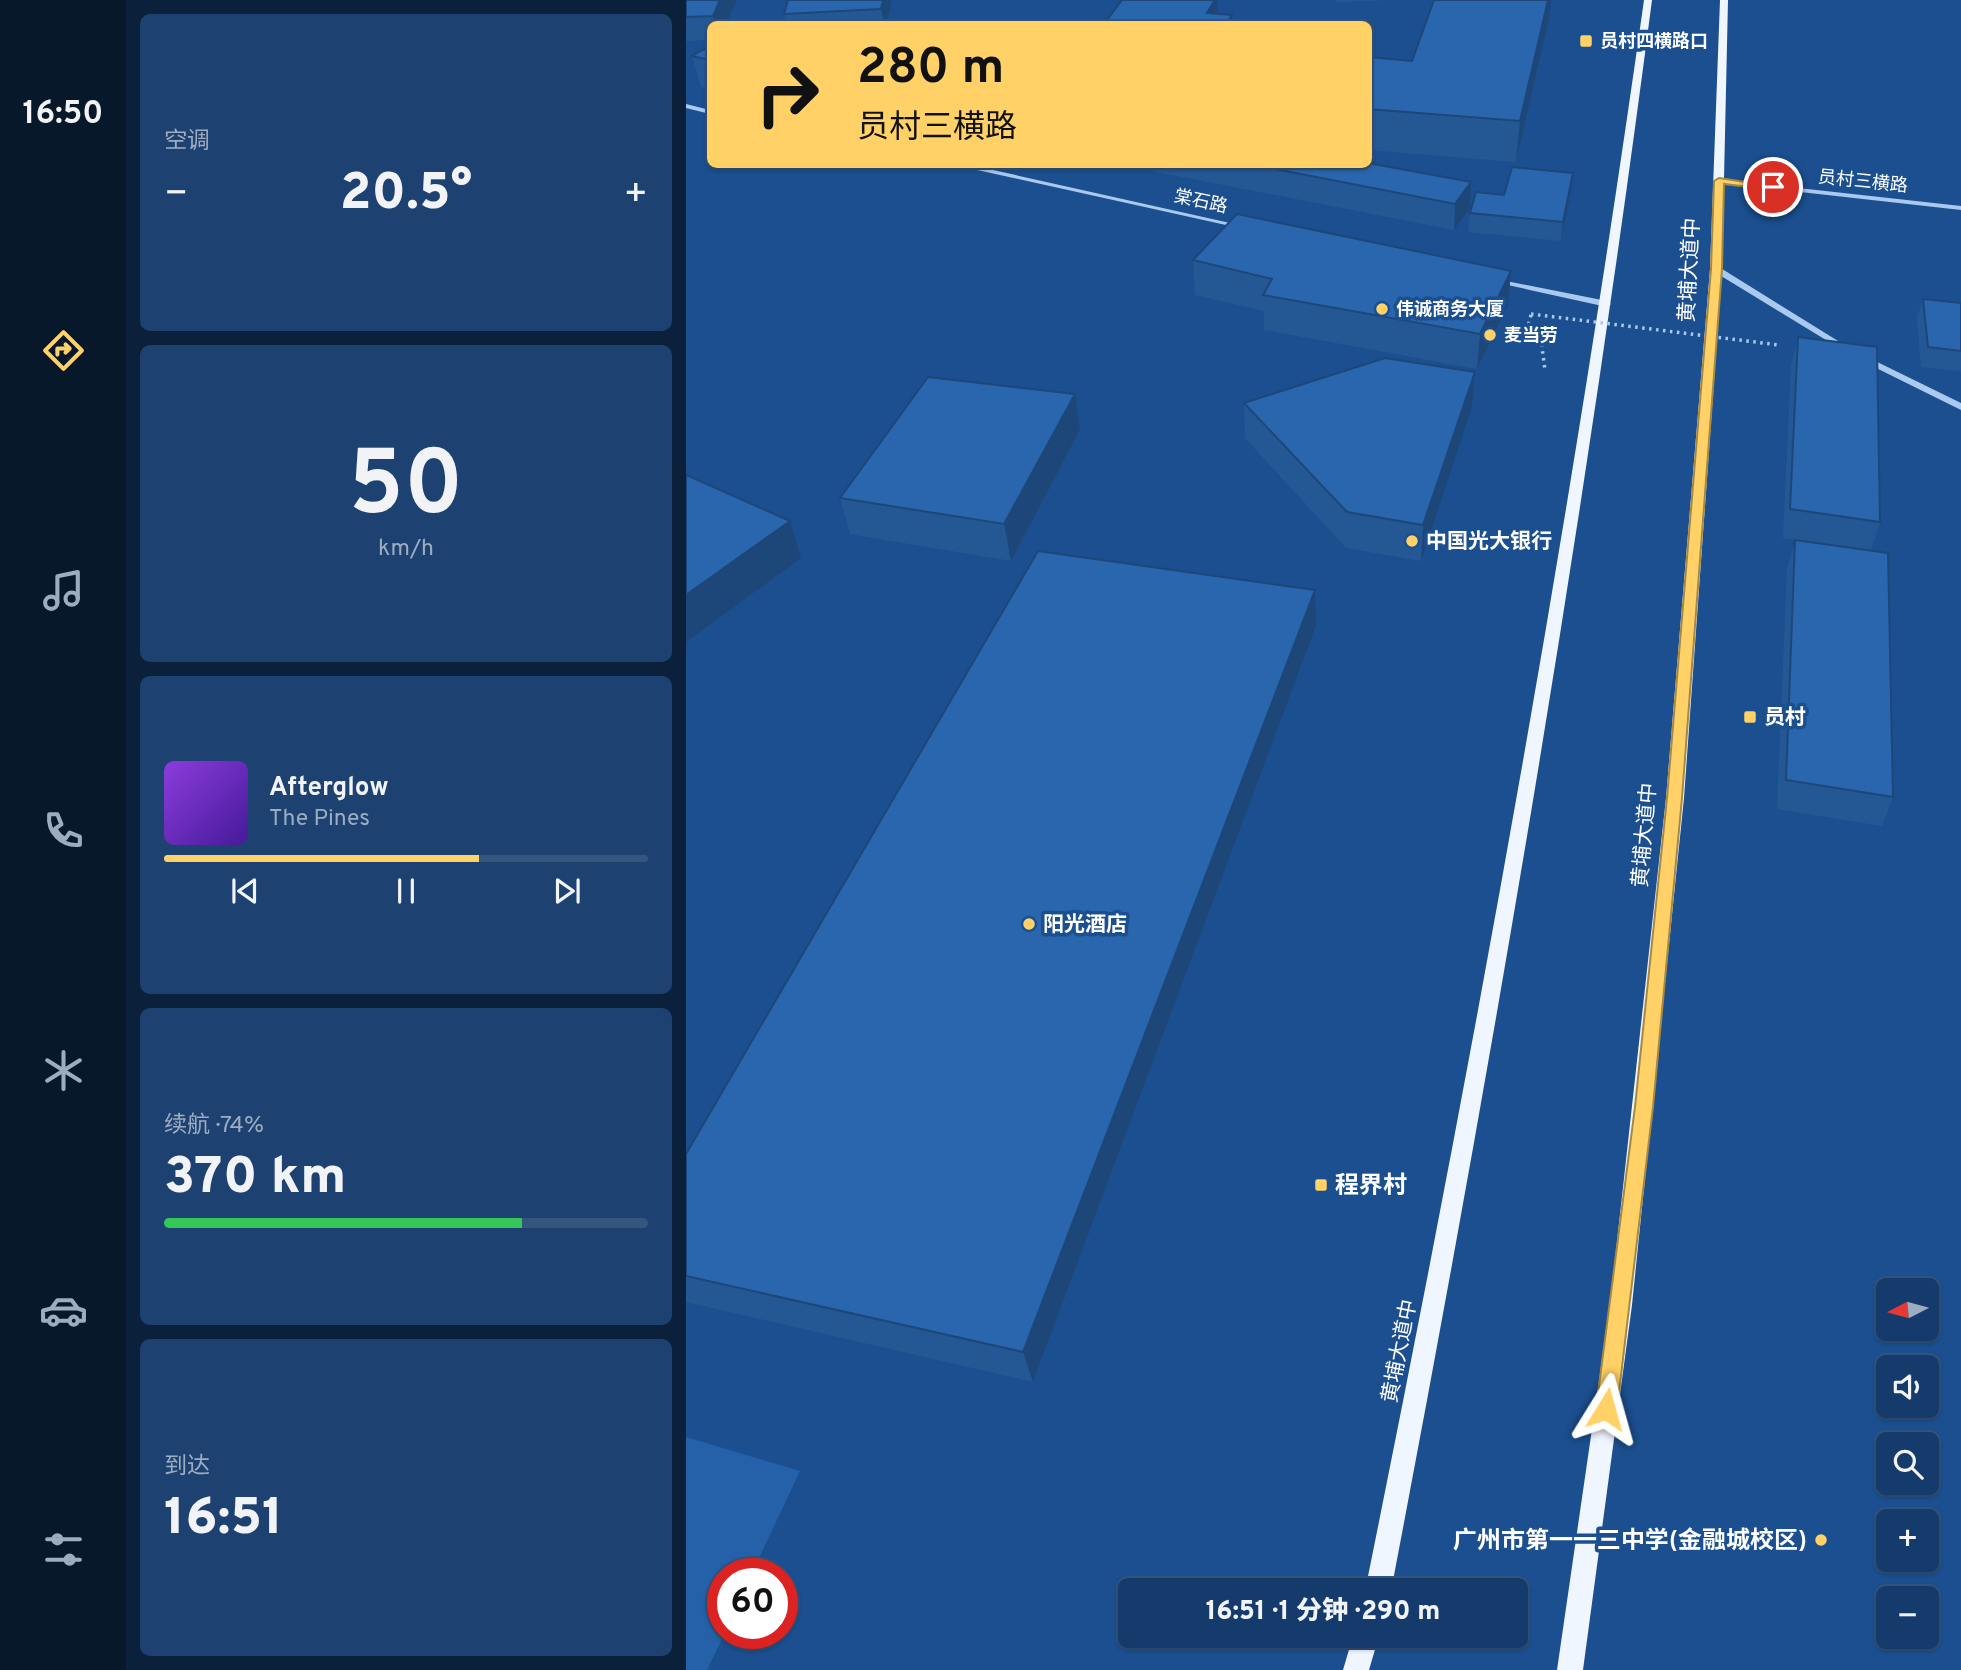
<!DOCTYPE html>
<html lang="zh">
<head>
<meta charset="utf-8">
<style>
	:root { --surface:#143b6b; --page:#1d4271; --text:#f1f3f6; --muted:#9dadc1; --line:#33557e; --accent:#ffd166 }
	body { margin:0; font-family:Overpass,"Noto Sans SC",sans-serif; background:var(--page); color:var(--text); height:100vh; display:flex; flex-direction:column; font-size:26px; white-space:nowrap }
	* { box-sizing:border-box; margin:0 }
	p { font-size:23px; color:var(--muted) }
	.icon { flex:none; width:38px; height:38px; fill:none; stroke:currentColor; stroke-width:2; stroke-linecap:round; stroke-linejoin:round }
	.map { position:relative; flex:1; overflow:hidden }
	.panel { display:flex; flex-direction:column; gap:14px; padding:14px; background:#0b203b; width:560px }
	.panel>* { flex:none }
	.guide { position:absolute; left:21px; top:21px; width:665px; height:147px; border-radius:10px; box-shadow:0 2px 5px #0004,0 0 0 2px var(--line); background:#ffd166; color:#111; overflow:hidden }
	.needle { width:46px; rotate:264deg }
	.controls { position:absolute; left:1190px; top:1278px; display:grid; gap:14px }
	.controls a { display:grid; place-items:center; width:63px; height:63px; border-radius:10px; background:var(--surface); box-shadow:0 2px 5px #0004,0 0 0 2px var(--line); font-size:35px }
	.speed { position:absolute; left:21px; top:1558px; display:flex; gap:14px; font-size:35px; font-weight:700; text-align:center }
	.speed>* { display:grid; place-content:center; width:91px; height:91px; border-radius:50%; background:var(--surface); box-shadow:0 2px 5px #0004,0 0 0 2px var(--line); line-height:1 }
	.speed .limit { border:10px solid #d22; background:#fff; color:#111 }
	.pin { position:absolute; display:grid; place-items:center; width:60px; height:60px; color:#fff; margin:-30px; border:4px solid #fff; border-radius:50%; box-shadow:0 2px 7px #0007 }
	.me { position:absolute; width:77px; margin:-38px; rotate:8deg; stroke-linejoin:round; filter:drop-shadow(0 0 5px #0008) }
	.turn { display:flex; align-items:center; gap:24px; height:147px; padding:0 35px; font-size:32px }
	.turn .icon { width:91px; height:91px; stroke-width:2.5 }
	.turn b { display:block; font-size:49px; line-height:60px }
	.big { font-size:52px; font-weight:800; line-height:1.1 }
	.panel .card { flex:1; display:flex; flex-direction:column; justify-content:center; gap:10px; min-width:0; padding:0 24px; border-radius:10px; background:var(--page) }
	.panel .dial { align-items:center; gap:0 }
	.dial b { font-size:91px; line-height:1 }
	.song { display:flex; align-items:center; gap:21px }
	.cover { width:84px; height:84px; border-radius:10px; background:linear-gradient(135deg,hsl(270 70% 55%),hsl(260 70% 35%)) }
	.played { height:7px; border-radius:4px; background:linear-gradient(90deg,var(--accent) 65%,var(--line) 65%) }
	.keys { display:flex; justify-content:space-around; direction:ltr }
	.heat { display:flex; justify-content:space-between; align-items:center; font-size:38px; direction:ltr }
	.charge { height:10px; border-radius:5px; background:linear-gradient(90deg,#34c759 74%,var(--line) 0) }
	.trip { position:absolute; left:432px; top:1578px; width:410px; height:70px; border-radius:10px; background:var(--surface); box-shadow:0 2px 5px #0004,0 0 0 2px var(--line); font-weight:800; line-height:70px; text-align:center }
	main { display:flex; flex:1; min-height:0 }
	.menu { display:flex; flex-direction:column; width:126px; justify-content:space-around; align-items:center; background:#08182b; color:var(--muted) }
	.menu .icon { width:49px; height:49px }
	.menu .current { color:var(--accent) }
	.menu b { font-size:32px; color:var(--text) }
	.map>svg:first-child { display:block }
	.green { fill:#2461a8 }
	.lines { fill:none; stroke-linecap:round; stroke-linejoin:round }
	.path { stroke:#a9c9ee; stroke-width:3.5; stroke-dasharray:2.5 4.5; stroke-linecap:butt }
	.minor { fill:#a9c9ee; fill-rule:evenodd }
	.major { fill:#f0f6ff; fill-rule:evenodd }
	.path-bridge { stroke:#a9c9ee; stroke-width:3.5; stroke-dasharray:2.5 4.5; stroke-linecap:butt }
	.wall { fill:#245895 }
	.shaded-wall { fill:#1d4779 }
	.building { fill:#2a66ad; stroke:#1d4779; stroke-width:2 }
	.route { fill:#ffd166; stroke:#a68842; stroke-width:2 }
	.poi-dot { fill:#ffd166; stroke:#1b4f8f; stroke-width:2.5 }
	.labels { text-anchor:middle; stroke-width:7; stroke-linejoin:round; paint-order:stroke }
	.far-poi-label { font-size:18px; font-weight:bold; fill:#fff; stroke:#1b4f8f; text-anchor:start }
	.far-street-label { font-size:18px; fill:#fff; stroke:#1b4f8f }
	.street-label { font-size:21px; fill:#fff; stroke:#1b4f8f }
	.poi-label { font-size:21px; font-weight:bold; fill:#fff; stroke:#1b4f8f; text-anchor:start }
	.near-poi-label { font-size:24px; font-weight:bold; fill:#fff; stroke:#1b4f8f; text-anchor:start }
</style>
</head>
<body>
<main>
<nav class="menu">
<b>16:50</b>
<svg class="icon current" aria-label="directions" viewBox="0 0 24 24"><path d="M12 3l9 9-9 9-9-9zM9 14v-3h6M13 9l2 2-2 2"/></svg>
<svg class="icon" aria-label="music" viewBox="0 0 24 24"><path d="M9 18V5l10-2v13"/><circle cx="6" cy="18" r="3"/><circle cx="16" cy="16" r="3"/></svg>
<svg class="icon" aria-label="phone" viewBox="0 0 24 24"><path d="M5 4h4l2 5-3 2q2 4 5 5l2-3 5 2v4C11 20 4 13 5 4z"/></svg>
<svg class="icon" aria-label="climate" viewBox="0 0 24 24"><path d="M12 3v18M4 7l16 10M4 17L20 7"/></svg>
<svg class="icon" aria-label="car" viewBox="0 0 24 24"><path d="M5 17H2v-5l4-1 3-4h7l3 4 3 1v5h-3M9 17h6M6 11h13"/><circle cx="7" cy="17" r="2"/><circle cx="17" cy="17" r="2"/></svg>
<svg class="icon" aria-label="filters" viewBox="0 0 24 24"><path d="M4 7h16M4 17h16"/><circle cx="9" cy="7" r="2"/><circle cx="15" cy="17" r="2"/></svg>
</nav>
<section class="panel">
<div class="card"><p>空调</p>
<div class="heat"><a>−</a><b class="big">20.5°</b><a>+</a></div>
</div>
<div class="card dial"><b>50</b><p>km/h</p></div>
<div class="card">
<div class="song"><i class="cover"></i><div><b>Afterglow</b><p>The Pines</p></div></div>
<div class="played"></div>
<div class="keys"><svg class="icon" aria-label="previous" viewBox="0 0 24 24"><path d="M18 5L8 12l10 7zM5 5v14"/></svg><svg class="icon" aria-label="pause" viewBox="0 0 24 24"><path d="M8 5v14M16 5v14"/></svg><svg class="icon" aria-label="next" viewBox="0 0 24 24"><path d="M6 5l10 7-10 7zM19 5v14"/></svg></div>
</div>
<div class="card"><p>续航 · 74%</p><b class="big">370 km</b><div class="charge"></div></div>
<div class="card"><p>到达</p><b class="big">16:51</b></div>
</section>
<div class="map">
<svg width="1275" height="1670" viewBox="0 0 1275 1670">
	<rect width="100%" height="100%" fill="#1b4f8f"/>
	<path class="green" d="M0 1437 114 1471 66 1573H37L39 1633 21 1670H0Z"/>
	<g class="lines">
		<path class="path" d="M845 315 842 327 855 340 859 370"/>
		<path class="minor" d="M0 104 24 110V114L0 108Z
			M264 164H280L562 227 558 229Z
			M1030 179 1275 206V210L1033 183H1030Z
			M1027 267H1033L1165 349 1158 351 1027 271Z
			M805 278 921 301 925 304 921 307 808 282H805Z
			M1177 355 1275 403V410L1174 360V356Z"/>
		<path class="major" d="M958 0H966C897 533 806 1063 705 1591H679C786 1064 883 533 958 0Z
			M1034 0H1042L1036 269 998 798 946 1305 897 1670H871L924 1305 980 798 1024 269Z
			M667 1636H693L683 1670H657Z"/>
		<path class="path-bridge" d="M845 314 1093 345"/>
	</g>
	<path class="wall" d="M0 0H51L40 24H24V40L0 41Z
		M206 0 201 24H100L98 14Z
		M650 0H704L650 2Z
		M863 19 830 162 682 150V57L726 61Z
		M24 46V89L15 87 6 56Z
		M430 164H682L784 208 768 230Z
		M887 173 885 191 875 241 782 232 784 213 818 195Z
		M507 260 825 271 822 305 791 369 578 330V311L509 295Z
		M1237 299 1275 303V371L1235 367 1231 318Z
		M1112 337 1194 522 1185 550 1207 797 1196 826 1091 809 1101 569 1109 540 1097 538 1105 365Z
		M789 372 786 407 735 561 660 548 559 438 558 403Z
		M394 430 325 561 164 534 154 498Z
		M630 626 347 1382 0 1302V1154Z"/>
	<path class="shaded-wall" d="M34 0H51L40 24H30L27 16Z
		M197 0H206L201 24H198L195 9Z
		M529 0H531L532 24 521 13Z
		M862 0H865L863 19 830 162 834 121Z
		M546 15 547 24H540Z
		M887 173 885 191 875 241 877 222Z
		M785 182 784 208 768 230 769 204Z
		M825 271 822 305 791 369 794 334Z
		M789 372 786 407 735 561 737 525Z
		M389 394 394 430 325 561 318 524Z
		M104 521 115 558 0 642V595Z
		M629 590 630 626 347 1382 337 1352Z"/>
	<path class="building" d="M0 0H34L27 16 0 17Z
		M102 0H197L195 9 98 14Z
		M436 0H529L521 13 546 15 540 24H418Z
		M748 0H862L834 121 682 109V57L726 61Z
		M24 46V60L6 56Z
		M682 163 785 182 769 204 563 164H682Z
		M826 167 887 173 877 222 784 213 790 192 818 195Z
		M551 214 825 271 794 334 577 295 586 279 507 260Z
		M1237 299 1275 303V351L1242 347Z
		M1112 337 1191 347 1194 522 1104 509Z
		M699 358 789 372 737 525 661 512 558 403Z
		M242 377 389 394 318 524 154 498Z
		M0 475 104 521 0 595Z
		M1109 540 1202 553 1207 797 1100 780Z
		M352 551 629 590 337 1352 0 1276V1154Z"/>
	<path class="route" d="M1033 178 1092 187 1087 190 1038 184 1036 269 996 798 967 1107 931 1409 928 1417 920 1420 913 1417 910 1409 949 1107 981 798 1025 269 1028 181Z"/>
	<g class="poi-dot">
		<rect x="893" y="34" width="14" height="14" rx="3.5"/>
		<circle cx="696" cy="309" r="7"/>
		<circle cx="804" cy="335" r="7"/>
		<circle cx="726" cy="541" r="7"/>
		<rect x="1057" y="710" width="14" height="14" rx="3.5"/>
		<circle cx="343" cy="924" r="7"/>
		<rect x="628" y="1178" width="14" height="14" rx="3.5"/>
		<circle cx="1135" cy="1540" r="7"/>
	</g>
	<g class="labels">
		<g class="far-poi-label">
			<text x="914" y="47">员村四横路口</text>
			<text x="710" y="315">伟诚商务大厦</text>
			<text x="818" y="341">麦当劳</text>
		</g>
		<g class="far-street-label">
			<text transform="translate(1177 181) rotate(6)" y="6">员村三横路</text>
			<text transform="translate(515 201) rotate(12)" y="6">棠石路</text>
		</g>
		<g class="street-label">
			<text transform="translate(1003 270) rotate(-87)" y="7">黄埔大道中</text>
			<text transform="translate(958 835) rotate(-85)" y="7">黄埔大道中</text>
			<text transform="translate(713 1351) rotate(-79)" y="7">黄埔大道中</text>
		</g>
		<g class="poi-label">
			<text x="740" y="548">中国光大银行</text>
			<text x="1078" y="724">员村</text>
			<text x="357" y="931">阳光酒店</text>
		</g>
		<g class="near-poi-label">
			<text x="649" y="1193">程界村</text>
			<text x="1121" y="1548" text-anchor="end">广州市第一一三中学(金融城校区)</text>
		</g>
	</g>
</svg>
<div class="controls">
<a><svg class="needle" viewBox="-14 -14 28 28"><path d="M0-13l5 13h-10z" fill="#e53935"/><path d="M0 13l5-13h-10z" fill="#9dadc1"/></svg></a>
<a><svg class="icon" aria-label="sound" viewBox="0 0 24 24"><path d="M4 9h4l5-4v14l-5-4H4zM17 9q2 3 0 6"/></svg></a>
<a><svg class="icon" aria-label="search" viewBox="0 0 24 24"><circle cx="10" cy="10" r="6"/><path d="M15 15l6 6"/></svg></a>
<a>+</a>
<a>−</a>
</div>
<div class="speed"><div class="limit">60</div></div>
<div class="pin" style="left:1087px;top:187px;background:#d93025"><svg class="icon" aria-label="arrive" viewBox="0 0 24 24"><path d="M6 21V4h12l-3 4 3 4H6"/></svg></div>
<svg class="me" style="left:920px;top:1409px" viewBox="-20 -20 40 40"><path d="M0-17L14 15 0 8-14 15z" fill="#ffd166" stroke="#fff" stroke-width="4"/></svg>
<div class="trip">16:51 · 1 分钟 · 290 m</div>
<div class="guide">
<div class="turn"><svg class="icon" aria-label="right" viewBox="0 0 24 24"><path d="M7 20v-9h11M14 6l5 5-5 5"/></svg><div><b>280 m</b>员村三横路</div></div>
</div>
</div>
</main>
</body>
</html>
